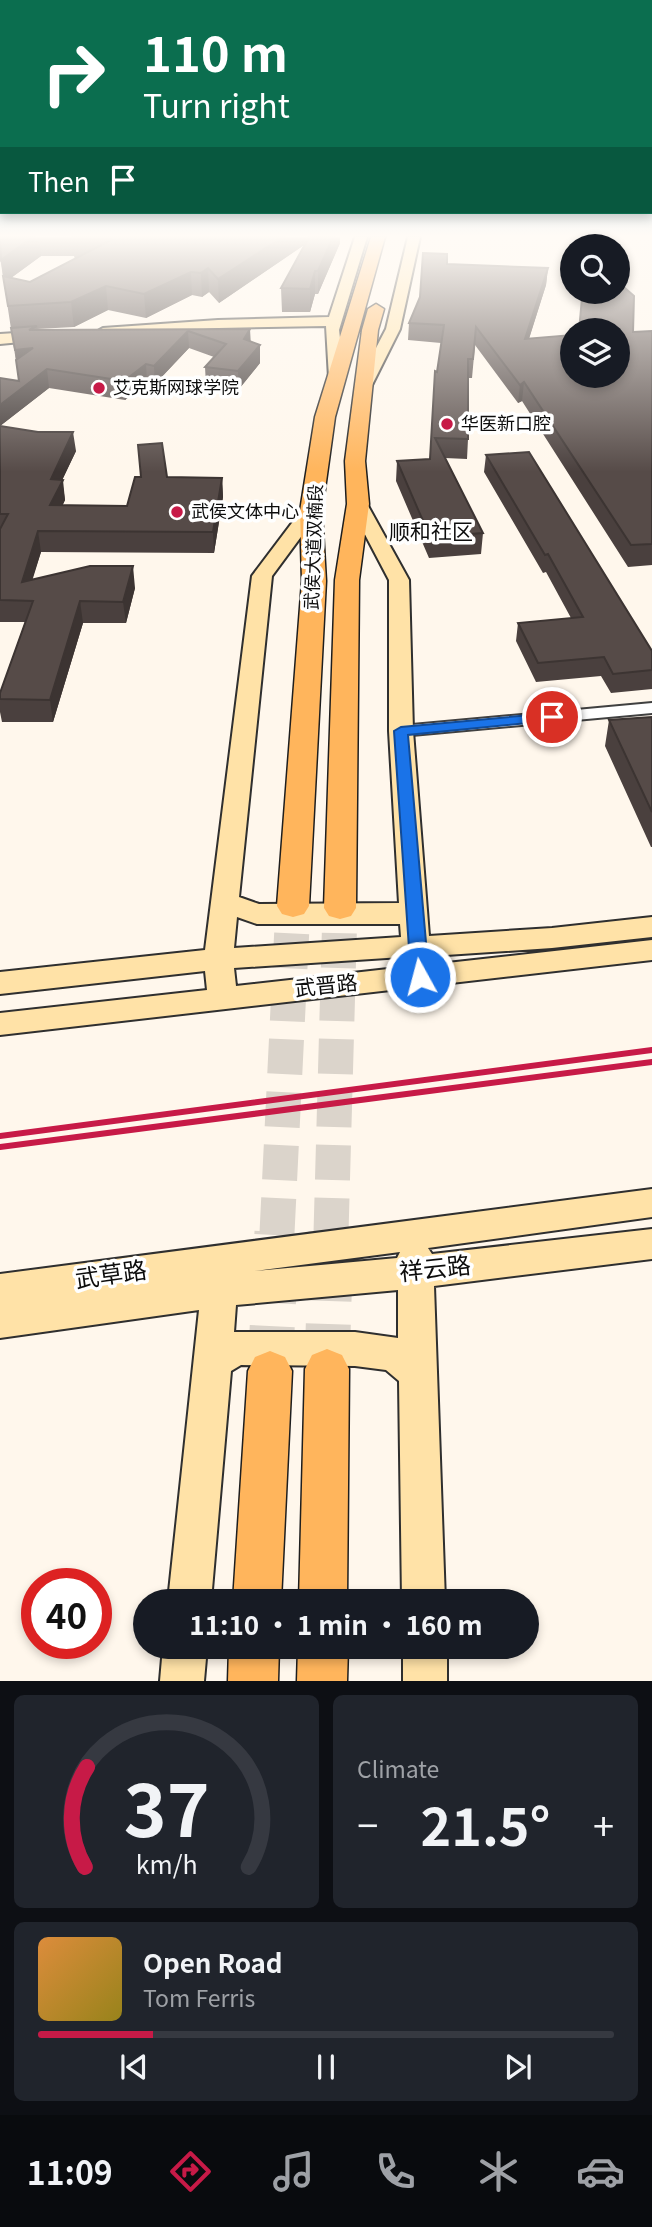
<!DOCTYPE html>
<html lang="en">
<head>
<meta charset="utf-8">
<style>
	:root { --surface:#171b24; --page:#20242c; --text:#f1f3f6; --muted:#9ea1a6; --line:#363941; --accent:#c71a47 }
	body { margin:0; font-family:Georgia,"Noto Sans SC",serif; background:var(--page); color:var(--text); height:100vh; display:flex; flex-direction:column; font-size:26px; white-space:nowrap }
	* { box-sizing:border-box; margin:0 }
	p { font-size:23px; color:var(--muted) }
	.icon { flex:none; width:38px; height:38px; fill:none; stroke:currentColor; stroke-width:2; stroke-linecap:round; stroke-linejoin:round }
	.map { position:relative; height:1681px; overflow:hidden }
	.side { display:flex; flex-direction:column; gap:14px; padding:14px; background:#0d0f14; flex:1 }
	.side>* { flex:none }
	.guide { position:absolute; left:0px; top:0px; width:653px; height:214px; box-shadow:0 4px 10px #0003; background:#0b6e4f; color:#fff; overflow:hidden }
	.fabs { position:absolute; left:560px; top:234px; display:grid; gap:14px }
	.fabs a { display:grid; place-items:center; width:70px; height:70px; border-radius:50%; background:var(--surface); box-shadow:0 4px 10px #0003; font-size:35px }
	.speed { position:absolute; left:21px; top:1568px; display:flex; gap:14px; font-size:35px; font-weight:700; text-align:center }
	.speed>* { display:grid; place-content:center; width:91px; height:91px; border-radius:50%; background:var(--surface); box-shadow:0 4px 10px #0003; line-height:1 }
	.speed .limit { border:10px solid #d22; background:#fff; color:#111 }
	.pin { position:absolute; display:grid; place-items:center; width:60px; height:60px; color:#fff; margin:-30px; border:4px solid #fff; border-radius:50%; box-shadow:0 2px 7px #0007 }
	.me { position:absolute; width:77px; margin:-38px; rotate:353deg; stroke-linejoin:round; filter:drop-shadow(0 0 5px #0008) }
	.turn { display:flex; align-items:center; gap:24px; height:147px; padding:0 28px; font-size:32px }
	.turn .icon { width:91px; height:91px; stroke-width:2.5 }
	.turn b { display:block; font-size:49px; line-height:60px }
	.then { display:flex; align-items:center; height:66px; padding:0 28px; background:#0003; gap:14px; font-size:26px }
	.big { font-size:52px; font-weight:700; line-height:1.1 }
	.side .tile { flex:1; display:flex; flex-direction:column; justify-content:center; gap:10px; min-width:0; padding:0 24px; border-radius:10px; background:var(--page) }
	.side .dial { align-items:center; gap:0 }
	.dial svg { height:182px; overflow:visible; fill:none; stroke:var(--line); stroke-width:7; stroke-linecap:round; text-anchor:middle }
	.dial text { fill:var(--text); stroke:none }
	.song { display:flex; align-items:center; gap:21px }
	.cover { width:84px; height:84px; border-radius:10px; background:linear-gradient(135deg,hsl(30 70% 55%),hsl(50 70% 35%)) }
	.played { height:7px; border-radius:4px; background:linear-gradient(90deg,var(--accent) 20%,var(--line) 20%) }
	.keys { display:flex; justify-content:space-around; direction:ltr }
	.heat { display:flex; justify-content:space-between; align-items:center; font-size:38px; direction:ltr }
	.side .tiles { flex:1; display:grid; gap:14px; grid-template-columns:1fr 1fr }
	.tile:last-child { grid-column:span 2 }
	.trip { position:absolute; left:133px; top:1589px; width:406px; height:70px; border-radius:35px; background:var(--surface); box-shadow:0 4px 10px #0003; font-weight:700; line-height:70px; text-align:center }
	.menu { display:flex; height:112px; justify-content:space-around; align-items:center; background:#090b0e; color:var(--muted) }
	.menu .icon { width:49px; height:49px }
	.menu .active { color:var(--accent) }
	.menu b { font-size:32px; color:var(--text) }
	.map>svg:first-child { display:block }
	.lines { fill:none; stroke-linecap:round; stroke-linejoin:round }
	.primary-tunnel-far1 { stroke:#dbd4cb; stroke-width:35; stroke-dasharray:35 18; stroke-linecap:butt }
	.primary-tunnel { stroke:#dbd4cb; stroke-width:45; stroke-dasharray:45 23; stroke-linecap:butt }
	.street-casing { stroke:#404040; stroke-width:4 }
	.secondary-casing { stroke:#2f2f2f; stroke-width:4 }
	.primary-casing { stroke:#1e1e1e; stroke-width:3 }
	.street { fill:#fff; fill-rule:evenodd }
	.secondary { fill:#ffe2a7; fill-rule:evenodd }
	.primary { fill:#ffb55c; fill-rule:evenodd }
	.rail { stroke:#c71a47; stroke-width:6 }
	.wall { fill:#4a403e; fill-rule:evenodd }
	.shaded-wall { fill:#3c3432 }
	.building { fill:#564b48; stroke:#3c3432; stroke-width:2 }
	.route { fill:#1a73e8; stroke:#114b97; stroke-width:2 }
	.poi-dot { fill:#c71a47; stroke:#fff; stroke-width:2.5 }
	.labels { text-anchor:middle; stroke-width:7; stroke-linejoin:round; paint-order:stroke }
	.far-poi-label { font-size:18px; fill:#0d0d0d; stroke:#fff; text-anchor:start }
	.far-street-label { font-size:18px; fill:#0d0d0d; stroke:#fff }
	.far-quarter-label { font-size:21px; fill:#0d0d0d; stroke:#fff }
	.street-label { font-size:21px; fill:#0d0d0d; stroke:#fff }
	.near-street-label { font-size:24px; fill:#0d0d0d; stroke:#fff }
</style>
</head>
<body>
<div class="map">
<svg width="652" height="1681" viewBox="0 0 652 1681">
	<rect width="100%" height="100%" fill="#fff7ec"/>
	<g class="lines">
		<path class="primary-tunnel-far1" d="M277 1233 293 906
			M331 1233 340 908"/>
		<path class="primary-tunnel" d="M327 1369 331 1232
			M270 1371 277 1232"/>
		<g class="street-casing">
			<path id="street" d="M652 703V713L401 736 392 731 401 726Z"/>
		</g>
		<g class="secondary-casing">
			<path id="secondary" d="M355 237H367L339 330 345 378 343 381H331L329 378 326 326 218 328 103 336 96 332 103 328 218 320 329 317Z
				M408 237H420L400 329 370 389H358L356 386 386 329Z
				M47 331 55 336 52 339 0 344V334Z
				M358 498 367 504 409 580 413 731 429 936 552 928 652 917V937L552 948 431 956 429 965 652 940V960L0 1035V1013L207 990 205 971 0 994V972L205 950 252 576 304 507 311 505 320 511 272 576 239 897 259 904 399 903 389 731V580L349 504ZM237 917 257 924H400L401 937 234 948ZM402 957 406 967 236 986 234 968Z
				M652 1189V1217L428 1248 432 1254 652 1229V1259L434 1286 445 1601H402L399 1381 386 1370 355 1366 241 1365 231 1371 211 1601H168L199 1310 0 1338V1274ZM400 1252 397 1258 255 1271ZM398 1290V1338L355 1332H234L236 1305Z
				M163 1647H207L204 1681H160Z
				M403 1647H447V1681H403Z"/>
		</g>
		<g class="primary-casing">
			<path id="primary" d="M371 237H385L335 417 322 511 326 581 309 906 304 914 293 917 282 914 277 906 302 581 300 511 315 417Z
				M376 304 384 309 378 330 365 461 369 504 359 580 356 908 351 916 340 919 329 916 324 908 335 580 347 504 345 461 362 330 368 309Z
				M327 1349 342 1355 349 1369 347 1601H299L305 1369 312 1355Z
				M270 1351 285 1357 292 1371 281 1601H233L248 1371 255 1357Z
				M229 1647H279L278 1681H228Z
				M298 1647H348L347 1681H297Z"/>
		</g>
		<use href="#street" class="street"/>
		<use href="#secondary" class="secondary"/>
		<use href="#primary" class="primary"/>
		<path class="rail" d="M0 1136 652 1050
			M0 1147 652 1062"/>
	</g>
	<path class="wall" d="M0 237H340V243L318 294H315L310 312H282L281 288 304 245 219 303 209 292 202 297 192 295 146 318 108 310 74 327 37 329V330L250 329V342L260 363 239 389 206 385 205 367 214 357 189 348 155 384 147 383 125 400 49 388 0 426 76 451 62 480 65 500 62 506H127L141 477 138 445 167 477 222 478 223 497 214 553 41 552 32 579 135 588 126 623H83L53 722H2L0 712V693L25 622H0V378L19 381 0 257ZM41 256H74L75 259 30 282 11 278Z
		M447 264 548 268 546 285 529 339 572 376 633 332 652 331V565L628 567 522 401 518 403 475 345 472 378H468V439L467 459 445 458 483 533 481 554 429 558 396 481 397 461 430 459 437 372 441 343 408 340 409 323Z
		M486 455 652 651V689L611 693 601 676 536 682 516 641 518 623 571 618 546 572 543 573 484 472Z
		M652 717V847H651L605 746 609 720Z"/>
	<path class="shaded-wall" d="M33 237H39L41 256 4 283 1 260Z
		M283 237H316L219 303 218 279Z
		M333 237H340V243L318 294V271Z
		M208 268 209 292 202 297 201 273Z
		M548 268 546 285 523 357 525 339Z
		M315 271V294L310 312V289Z
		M191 272 192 295 146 318 144 294Z
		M106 286 108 310 74 327 71 302Z
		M250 329 251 346 244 339Z
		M188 331 189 348 155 384 154 366Z
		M260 345V363L239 389 238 371Z
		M33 348 17 368 15 350Z
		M146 364 147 383 125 400 124 381Z
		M47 369 49 388 0 426V431V405Z
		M524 382 522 401 518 403 520 385Z
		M73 432 76 451 58 489 63 480 65 500 53 526 50 505 51 479Z
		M222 478 223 497 214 553 213 532Z
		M38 531 41 552 26 601 22 582Z
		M133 566 135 588 126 623 123 602Z
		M80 601 83 623 53 722 50 700Z"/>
	<path class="building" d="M0 237H33L1 260Z
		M73 237H283L218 279 208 268 201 273 191 272 144 294 106 286 71 302 8 306 3 276 30 282 113 239 72 238Z
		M309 237H333L318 271H315L310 289 281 288Z
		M423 253 447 254V264L548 268 525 339 572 335V376H618V331H579L582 298H587L588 292H618V282L634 296 633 332 652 331V544L631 545 524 382 520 385 476 327 473 359H468V439L435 438 483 533 430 537 397 461 430 459 435 371 437 372 444 325 409 323 420 297Z
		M37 326 29 330 250 329 244 339 260 345 238 371 205 367 226 344 188 331 154 366 146 364 124 381 47 369 0 405V378L19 381 16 360 33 348 15 350 11 328Z
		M0 426 38 432H73L51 479 63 480 50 505 127 506 135 477H141L138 445 162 443 167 477 222 478 213 532 38 531 22 582 90 566H133L123 602 80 601 50 700 0 699V693L33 601 0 600V529L8 514H0Z
		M529 452 652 651V670L613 674 604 657 538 663 518 623 583 617 548 554 545 555 486 455Z
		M652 717V812L609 720Z"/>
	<linearGradient id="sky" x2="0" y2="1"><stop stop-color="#90cbf0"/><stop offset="0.5" stop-color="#fffbf6"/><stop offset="1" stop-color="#fffbf6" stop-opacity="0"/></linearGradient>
	<rect width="652" height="472" fill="url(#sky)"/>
	<path class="route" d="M552 713 559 717 557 720 408 735 429 977 426 981H413L411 977 394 731 401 727Z"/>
	<g class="poi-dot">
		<circle cx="99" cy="388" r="7"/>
		<circle cx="447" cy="424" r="7"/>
		<circle cx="177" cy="512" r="7"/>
	</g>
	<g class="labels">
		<g class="far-poi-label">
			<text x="113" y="394">艾克斯网球学院</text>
			<text x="461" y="430">华医新口腔</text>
			<text x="191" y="518">武侯文体中心</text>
		</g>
		<g class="far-street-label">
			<text transform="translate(314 547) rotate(-88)" y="6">武侯大道双楠段</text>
		</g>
		<g class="far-quarter-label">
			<text x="431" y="539">顺和社区</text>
		</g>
		<g class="street-label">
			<text transform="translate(326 986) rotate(-6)" y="7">武晋路</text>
		</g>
		<g class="near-street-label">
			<text transform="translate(435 1269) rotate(-6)" y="8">祥云路</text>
			<text transform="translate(111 1275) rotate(-8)" y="8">武草路</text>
		</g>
	</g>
</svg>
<div class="fabs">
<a><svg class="icon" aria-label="search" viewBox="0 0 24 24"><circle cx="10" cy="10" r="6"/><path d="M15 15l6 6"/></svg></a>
<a><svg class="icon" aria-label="layers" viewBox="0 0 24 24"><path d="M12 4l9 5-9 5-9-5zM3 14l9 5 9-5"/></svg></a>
</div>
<div class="speed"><div class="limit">40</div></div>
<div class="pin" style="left:552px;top:717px;background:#d93025"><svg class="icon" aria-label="arrive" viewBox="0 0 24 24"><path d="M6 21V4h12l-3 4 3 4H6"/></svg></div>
<svg class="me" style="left:420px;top:977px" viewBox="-20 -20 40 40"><circle r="17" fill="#1a73e8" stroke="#fff" stroke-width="3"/><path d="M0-11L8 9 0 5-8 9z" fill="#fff"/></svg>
<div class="trip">11:10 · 1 min · 160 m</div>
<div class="guide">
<div class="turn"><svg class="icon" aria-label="right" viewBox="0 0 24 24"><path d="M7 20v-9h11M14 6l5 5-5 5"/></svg><div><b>110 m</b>Turn right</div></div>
<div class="then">Then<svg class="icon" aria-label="arrive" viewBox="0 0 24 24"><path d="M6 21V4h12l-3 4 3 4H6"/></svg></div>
</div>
</div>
<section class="side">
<div class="tiles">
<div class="tile dial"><svg viewBox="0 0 100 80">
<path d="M14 69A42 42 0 1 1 86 69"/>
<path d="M14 69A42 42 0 0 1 15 25" stroke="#c71a47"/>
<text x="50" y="56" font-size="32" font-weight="700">37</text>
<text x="50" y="72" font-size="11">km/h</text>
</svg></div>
<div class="tile"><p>Climate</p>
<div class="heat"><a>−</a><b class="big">21.5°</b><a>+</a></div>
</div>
<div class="tile">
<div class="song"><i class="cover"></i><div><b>Open Road</b><p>Tom Ferris</p></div></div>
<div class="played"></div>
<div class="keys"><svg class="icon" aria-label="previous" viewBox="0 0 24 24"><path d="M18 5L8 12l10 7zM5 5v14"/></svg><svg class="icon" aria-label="pause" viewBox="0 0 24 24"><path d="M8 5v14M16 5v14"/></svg><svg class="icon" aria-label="next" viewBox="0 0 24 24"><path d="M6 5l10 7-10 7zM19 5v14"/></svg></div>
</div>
</div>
</section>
<nav class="menu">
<b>11:09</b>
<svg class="icon active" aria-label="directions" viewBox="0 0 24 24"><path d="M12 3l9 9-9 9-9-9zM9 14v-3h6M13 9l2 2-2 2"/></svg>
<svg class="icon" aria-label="music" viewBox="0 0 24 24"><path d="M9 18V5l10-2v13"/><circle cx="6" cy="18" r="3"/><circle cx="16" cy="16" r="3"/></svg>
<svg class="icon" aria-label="phone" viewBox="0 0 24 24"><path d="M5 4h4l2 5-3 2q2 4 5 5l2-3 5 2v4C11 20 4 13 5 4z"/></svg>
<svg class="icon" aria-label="climate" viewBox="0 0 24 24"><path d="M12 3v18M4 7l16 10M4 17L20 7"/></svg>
<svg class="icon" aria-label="car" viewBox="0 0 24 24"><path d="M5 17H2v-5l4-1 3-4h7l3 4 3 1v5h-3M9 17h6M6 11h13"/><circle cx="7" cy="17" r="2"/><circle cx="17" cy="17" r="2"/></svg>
</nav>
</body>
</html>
